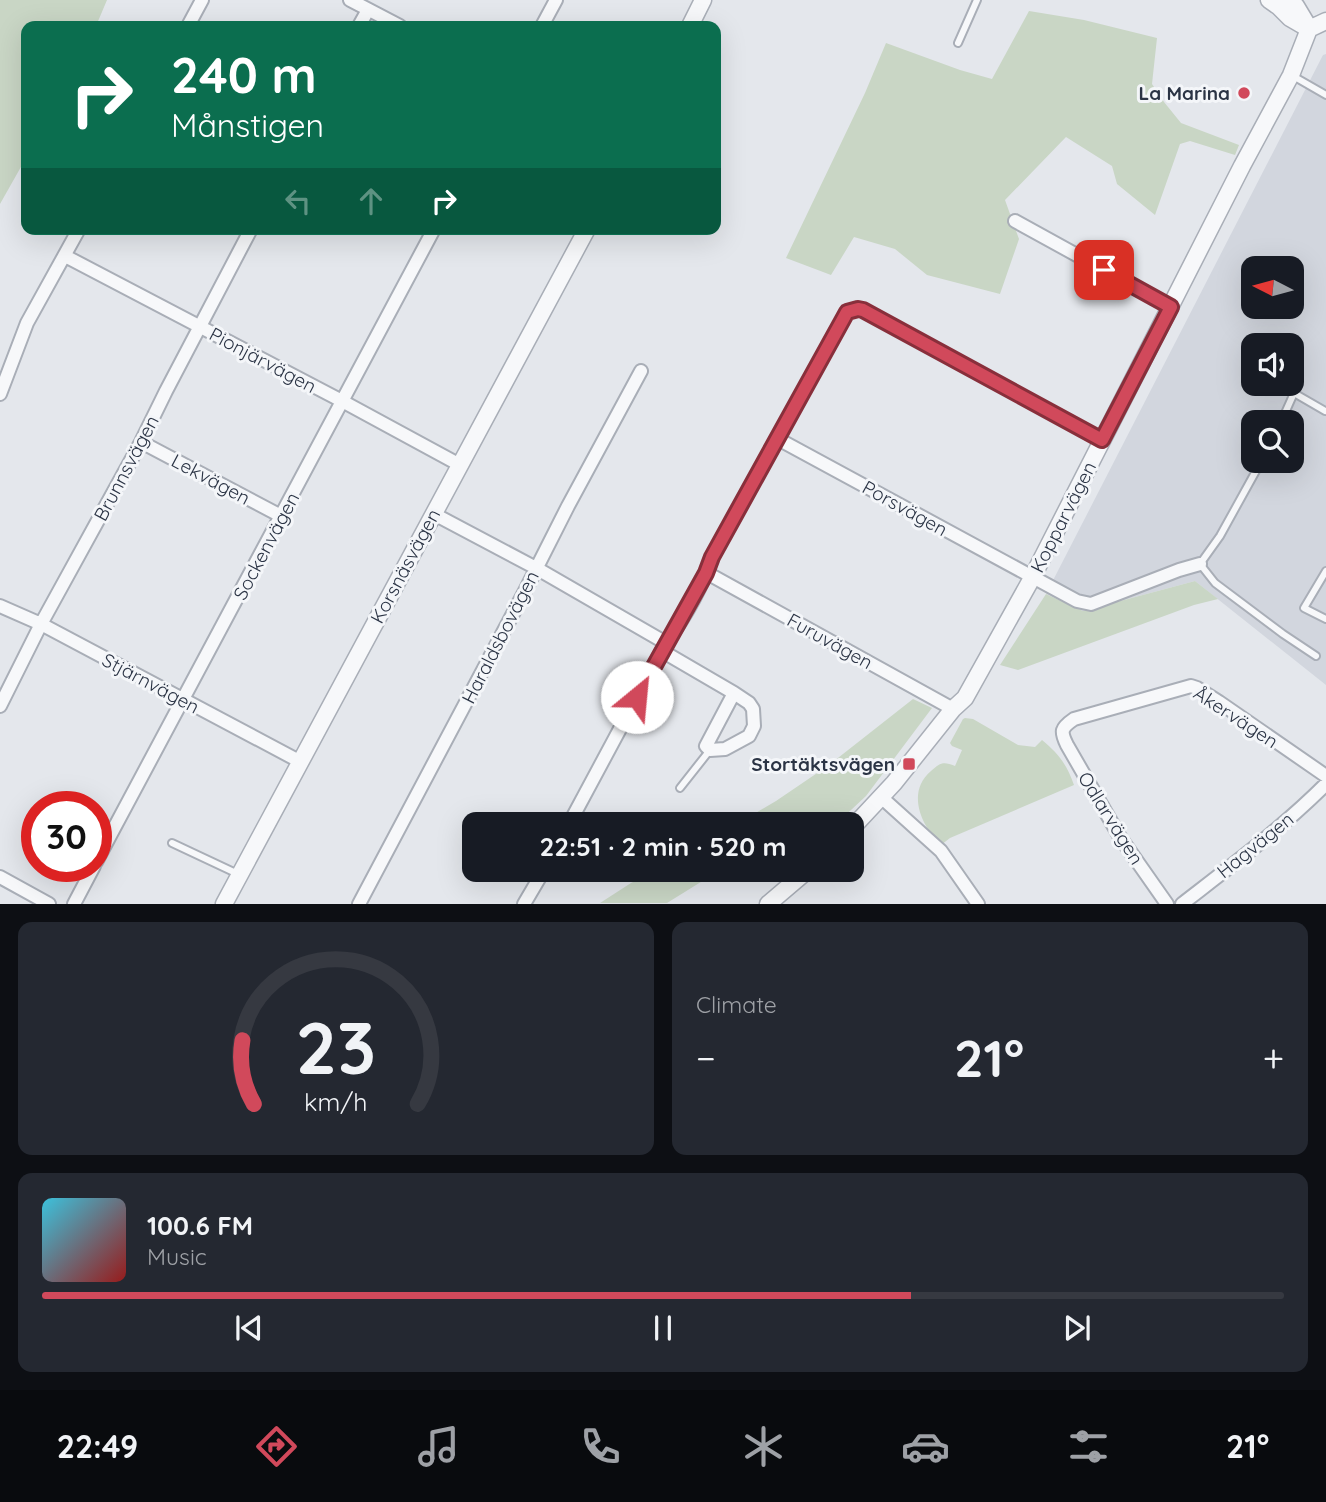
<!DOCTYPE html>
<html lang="en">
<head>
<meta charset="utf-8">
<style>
	:root { --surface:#171b24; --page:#242831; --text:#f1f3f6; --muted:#9ea1a6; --line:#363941; --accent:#d1495b }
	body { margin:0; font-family:Quicksand,sans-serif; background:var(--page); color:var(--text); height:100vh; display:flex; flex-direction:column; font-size:26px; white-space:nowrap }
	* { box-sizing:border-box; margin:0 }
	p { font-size:23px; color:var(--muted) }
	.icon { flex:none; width:38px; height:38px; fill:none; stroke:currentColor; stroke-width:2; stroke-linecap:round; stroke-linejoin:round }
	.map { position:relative; height:904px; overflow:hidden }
	.panel { display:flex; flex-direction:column; gap:18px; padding:18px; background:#0d0f14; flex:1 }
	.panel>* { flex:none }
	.guide { position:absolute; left:21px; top:21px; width:700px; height:214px; border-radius:14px; box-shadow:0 7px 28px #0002; background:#0b6e4f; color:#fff; overflow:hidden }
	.needle { width:46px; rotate:276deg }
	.buttons { position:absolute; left:1241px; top:256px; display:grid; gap:14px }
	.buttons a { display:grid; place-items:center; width:63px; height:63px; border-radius:14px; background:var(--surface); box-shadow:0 7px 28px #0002; font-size:35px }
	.speed { position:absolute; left:21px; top:791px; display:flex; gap:14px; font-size:35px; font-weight:700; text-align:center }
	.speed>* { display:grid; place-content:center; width:91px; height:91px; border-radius:50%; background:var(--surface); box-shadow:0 7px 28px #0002; line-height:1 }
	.speed .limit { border:10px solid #d22; background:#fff; color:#111 }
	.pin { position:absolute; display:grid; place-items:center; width:60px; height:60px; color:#fff; margin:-30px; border-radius:14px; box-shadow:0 4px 10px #0006 }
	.me { position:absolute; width:77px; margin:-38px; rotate:28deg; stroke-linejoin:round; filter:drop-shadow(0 0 5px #0008) }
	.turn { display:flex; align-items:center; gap:24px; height:147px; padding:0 35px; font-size:32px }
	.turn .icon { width:91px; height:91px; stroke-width:2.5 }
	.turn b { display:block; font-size:49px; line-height:60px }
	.lanes { display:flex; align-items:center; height:66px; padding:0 35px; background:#0003; justify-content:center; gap:35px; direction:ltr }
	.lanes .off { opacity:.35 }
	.big { font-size:52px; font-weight:800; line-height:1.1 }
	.panel .widget { flex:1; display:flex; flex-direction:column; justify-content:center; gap:10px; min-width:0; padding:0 24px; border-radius:14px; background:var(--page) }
	.panel .dial { align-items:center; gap:0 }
	.dial svg { height:182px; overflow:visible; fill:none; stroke:var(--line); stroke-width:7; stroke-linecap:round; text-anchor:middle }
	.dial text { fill:var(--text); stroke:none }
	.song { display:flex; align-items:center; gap:21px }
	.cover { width:84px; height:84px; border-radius:10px; background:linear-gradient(135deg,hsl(190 70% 55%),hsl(0 70% 35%)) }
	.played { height:7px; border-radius:4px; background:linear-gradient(90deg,var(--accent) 70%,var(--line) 70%) }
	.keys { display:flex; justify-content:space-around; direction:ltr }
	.heat { display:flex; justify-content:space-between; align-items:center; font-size:38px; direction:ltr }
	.panel .tiles { flex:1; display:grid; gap:18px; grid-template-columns:1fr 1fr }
	.widget:last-child { grid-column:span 2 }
	.trip { position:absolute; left:462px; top:812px; width:402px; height:70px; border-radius:14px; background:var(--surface); box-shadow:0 7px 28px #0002; font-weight:800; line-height:70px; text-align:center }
	.tabs { display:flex; height:112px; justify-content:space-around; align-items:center; background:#090b0e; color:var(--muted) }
	.tabs .icon { width:49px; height:49px }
	.tabs .on { color:var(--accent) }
	.tabs b { font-size:32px; color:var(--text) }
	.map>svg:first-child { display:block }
	.built { fill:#d2d6de; fill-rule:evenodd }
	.green { fill:#c9d6c5 }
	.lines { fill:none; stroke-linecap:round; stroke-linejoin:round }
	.service-casing { stroke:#a9aeb7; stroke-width:10 }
	.minor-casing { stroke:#a9aeb7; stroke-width:16 }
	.tertiary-casing { stroke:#a9aeb7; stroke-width:19 }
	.service { stroke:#f7f8fa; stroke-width:6 }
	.minor { stroke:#f7f8fa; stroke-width:12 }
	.tertiary { stroke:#f7f8fa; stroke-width:16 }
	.route-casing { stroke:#882f3b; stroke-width:18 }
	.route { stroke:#d1495b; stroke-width:12 }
	.poi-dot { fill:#d1495b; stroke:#f4f6f9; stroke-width:2.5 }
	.labels { text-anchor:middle; stroke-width:6; stroke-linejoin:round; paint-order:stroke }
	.poi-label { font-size:19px; font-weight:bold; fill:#2b3445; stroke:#f4f6f9; text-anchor:end }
	.street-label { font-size:19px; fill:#2b3445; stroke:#f4f6f9 }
</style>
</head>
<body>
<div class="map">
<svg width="1326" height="904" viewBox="0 0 1326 904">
	<rect width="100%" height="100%" fill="#e4e7ec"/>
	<path class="built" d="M1326 54V685L1195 581 1083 611 1046 594 1323 55ZM1253 268H1292V306H1253ZM1253 345H1292V383H1253ZM1253 422H1292V460H1253Z"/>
	<path class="green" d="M0 0H107L96 26H26V158L0 204Z
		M1029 11 1084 20 1157 38 1152 84 1164 102 1181 123 1239 145 1235 155 1190 141 1180 144 1155 215 1117 184 1112 166 1066 137 1005 200 1019 239 1000 294 927 275 895 249 854 237 831 275 786 258 865 93 886 43 960 70 992 79Z
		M1195 581 1218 599 1194 605 1018 670 1000 665 1046 594 1083 611Z
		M913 699 932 708 866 796 836 824H737L776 801 829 765Z
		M965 718 973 719 1018 745 1035 747 1042 740C1059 754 1067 765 1074 785L950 838 941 845C921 826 906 792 931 771 940 763 943 761 955 766L962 750 952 746 950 743 963 719Z
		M657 870H726L717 872 667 903H600L631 883Z"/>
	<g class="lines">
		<g class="service-casing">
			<path id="service" d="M958 43 977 0
				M1293 76 1326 95
				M1281 422 1294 393 1325 411
				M1262 460 1220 536 1200 564 1215 583 1283 634 1316 656
				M1326 571 1304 608 1326 619
				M680 788 710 750
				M172 843 238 874"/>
		</g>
		<g class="minor-casing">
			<path id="minor" d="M350 0 400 26
				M188 26 202 0
				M359 26 368 10
				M542 26 556 0
				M1015 221 1171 307
				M65 256 342 401 460 465
				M0 394 27 323 79 229
				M778 439 1077 601 1091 604 1179 570 1200 564
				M141 442 281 516
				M434 514 536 568 666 643
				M707 573 953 709
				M0 606 41 624 301 762
				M662 651 734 693 749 703 753 709 754 726 749 736 725 749 710 750 706 746 734 693
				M0 706 41 624 141 442 166 391 251 229
				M881 797 941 851 978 904
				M569 824 666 643C685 617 702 587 712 557L847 312 858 309 863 310 1102 440
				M96 862 434 229
				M0 877 49 904
				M74 904 94 866
				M359 904 525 591 568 506 641 371
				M524 904 544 870
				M1167 904 1120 837 1067 745C1060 731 1061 728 1074 719L1191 686 1197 688 1219 702 1326 776
				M1182 904C1231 866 1282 828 1326 784"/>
		</g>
		<g class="tertiary-casing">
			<path id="tertiary" d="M1269 0 1279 7 1290 18 1309 29
				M1287 0 1296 6 1308 26
				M690 26 703 0
				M1309 29 1326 21
				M852 828 894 783 953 709 965 698 1032 578 1242 166 1291 75 1309 29
				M224 904 587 229
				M768 904 808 870"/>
		</g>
		<use href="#service" class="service"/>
		<use href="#minor" class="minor"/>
		<use href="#tertiary" class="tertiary"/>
	</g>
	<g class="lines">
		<g class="route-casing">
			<path id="route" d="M637 697 706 573 712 557 847 312 858 309 863 310 1102 440 1171 307 1104 270"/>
		</g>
		<use href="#route" class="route"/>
	</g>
	<g class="poi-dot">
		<circle cx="1244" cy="93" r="7"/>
		<rect x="902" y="757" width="14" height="14" rx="3.5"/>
	</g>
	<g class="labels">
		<g class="poi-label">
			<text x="1230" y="100">La Marina</text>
			<text x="895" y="771">Stortäktsvägen</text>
		</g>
		<g class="street-label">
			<text transform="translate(263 360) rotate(28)" y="7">Pionjärvägen</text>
			<text transform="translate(126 468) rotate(-62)" y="7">Brunnsvägen</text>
			<text transform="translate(211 479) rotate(28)" y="7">Lekvägen</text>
			<text transform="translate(905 508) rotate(29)" y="7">Porsvägen</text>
			<text transform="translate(1063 517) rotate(-63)" y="7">Kopparvägen</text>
			<text transform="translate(266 546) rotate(-62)" y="7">Sockenvägen</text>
			<text transform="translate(405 566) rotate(-62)" y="7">Korsnäsvägen</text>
			<text transform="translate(500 637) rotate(-63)" y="7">Haraldsbovägen</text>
			<text transform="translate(830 641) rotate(29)" y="7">Furuvägen</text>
			<text transform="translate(151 683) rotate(28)" y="7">Stjärnvägen</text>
			<text transform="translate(1236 717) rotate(33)" y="7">Åkervägen</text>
			<text transform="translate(1111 818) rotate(58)" y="7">Odlarvägen</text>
			<text transform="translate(1255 845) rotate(-39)" y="7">Hagvägen</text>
		</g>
	</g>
</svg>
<div class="buttons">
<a><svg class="needle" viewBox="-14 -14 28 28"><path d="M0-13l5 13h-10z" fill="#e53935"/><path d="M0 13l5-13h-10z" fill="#9ea1a6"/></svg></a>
<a><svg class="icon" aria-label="sound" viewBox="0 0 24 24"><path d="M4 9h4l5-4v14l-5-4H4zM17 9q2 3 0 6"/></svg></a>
<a><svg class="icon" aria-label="search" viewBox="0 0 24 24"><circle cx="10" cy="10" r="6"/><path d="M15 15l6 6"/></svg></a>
</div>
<div class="speed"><div class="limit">30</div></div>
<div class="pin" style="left:1104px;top:270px;background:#d93025"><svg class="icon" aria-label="arrive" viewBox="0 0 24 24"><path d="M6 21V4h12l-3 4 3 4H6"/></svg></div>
<svg class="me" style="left:637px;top:697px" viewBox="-20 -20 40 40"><circle r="19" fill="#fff"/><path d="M0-13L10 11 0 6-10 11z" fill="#d1495b"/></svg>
<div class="trip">22:51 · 2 min · 520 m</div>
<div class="guide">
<div class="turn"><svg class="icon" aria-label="right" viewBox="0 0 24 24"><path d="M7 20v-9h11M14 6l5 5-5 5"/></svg><div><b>240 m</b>Månstigen</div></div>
<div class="lanes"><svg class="icon off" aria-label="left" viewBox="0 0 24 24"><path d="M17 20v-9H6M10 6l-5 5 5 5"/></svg><svg class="icon off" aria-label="ahead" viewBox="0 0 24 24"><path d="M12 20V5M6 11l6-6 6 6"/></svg><svg class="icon" aria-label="right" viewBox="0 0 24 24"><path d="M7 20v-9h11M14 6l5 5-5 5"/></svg></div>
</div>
</div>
<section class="panel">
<div class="tiles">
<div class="widget dial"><svg viewBox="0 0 100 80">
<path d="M14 69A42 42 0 1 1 86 69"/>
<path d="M14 69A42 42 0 0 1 9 41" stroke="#d1495b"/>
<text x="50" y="56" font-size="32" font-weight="700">23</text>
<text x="50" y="72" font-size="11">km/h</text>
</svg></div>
<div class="widget"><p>Climate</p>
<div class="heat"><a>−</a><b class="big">21°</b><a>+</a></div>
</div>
<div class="widget">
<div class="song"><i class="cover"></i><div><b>100.6 FM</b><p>Music</p></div></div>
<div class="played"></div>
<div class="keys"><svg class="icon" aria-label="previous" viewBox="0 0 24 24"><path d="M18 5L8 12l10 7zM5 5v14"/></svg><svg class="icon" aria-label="pause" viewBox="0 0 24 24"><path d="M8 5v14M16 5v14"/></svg><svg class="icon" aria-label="next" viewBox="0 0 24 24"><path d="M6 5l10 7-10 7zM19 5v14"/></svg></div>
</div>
</div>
</section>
<nav class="tabs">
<b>22:49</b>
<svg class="icon on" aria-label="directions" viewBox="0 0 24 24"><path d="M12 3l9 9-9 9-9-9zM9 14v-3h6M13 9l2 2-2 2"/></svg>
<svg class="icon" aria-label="music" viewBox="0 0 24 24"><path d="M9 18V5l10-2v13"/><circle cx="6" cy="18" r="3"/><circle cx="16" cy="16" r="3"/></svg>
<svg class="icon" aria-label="phone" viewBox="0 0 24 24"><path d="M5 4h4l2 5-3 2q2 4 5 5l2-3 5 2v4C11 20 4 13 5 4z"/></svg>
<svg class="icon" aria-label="climate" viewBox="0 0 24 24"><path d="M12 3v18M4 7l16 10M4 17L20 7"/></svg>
<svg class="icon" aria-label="car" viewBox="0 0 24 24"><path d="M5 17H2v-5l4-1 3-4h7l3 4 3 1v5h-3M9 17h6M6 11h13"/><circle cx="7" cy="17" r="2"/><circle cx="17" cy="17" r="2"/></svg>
<svg class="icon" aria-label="filters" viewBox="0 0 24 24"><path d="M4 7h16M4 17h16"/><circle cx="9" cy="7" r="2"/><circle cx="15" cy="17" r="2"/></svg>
<b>21°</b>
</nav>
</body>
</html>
